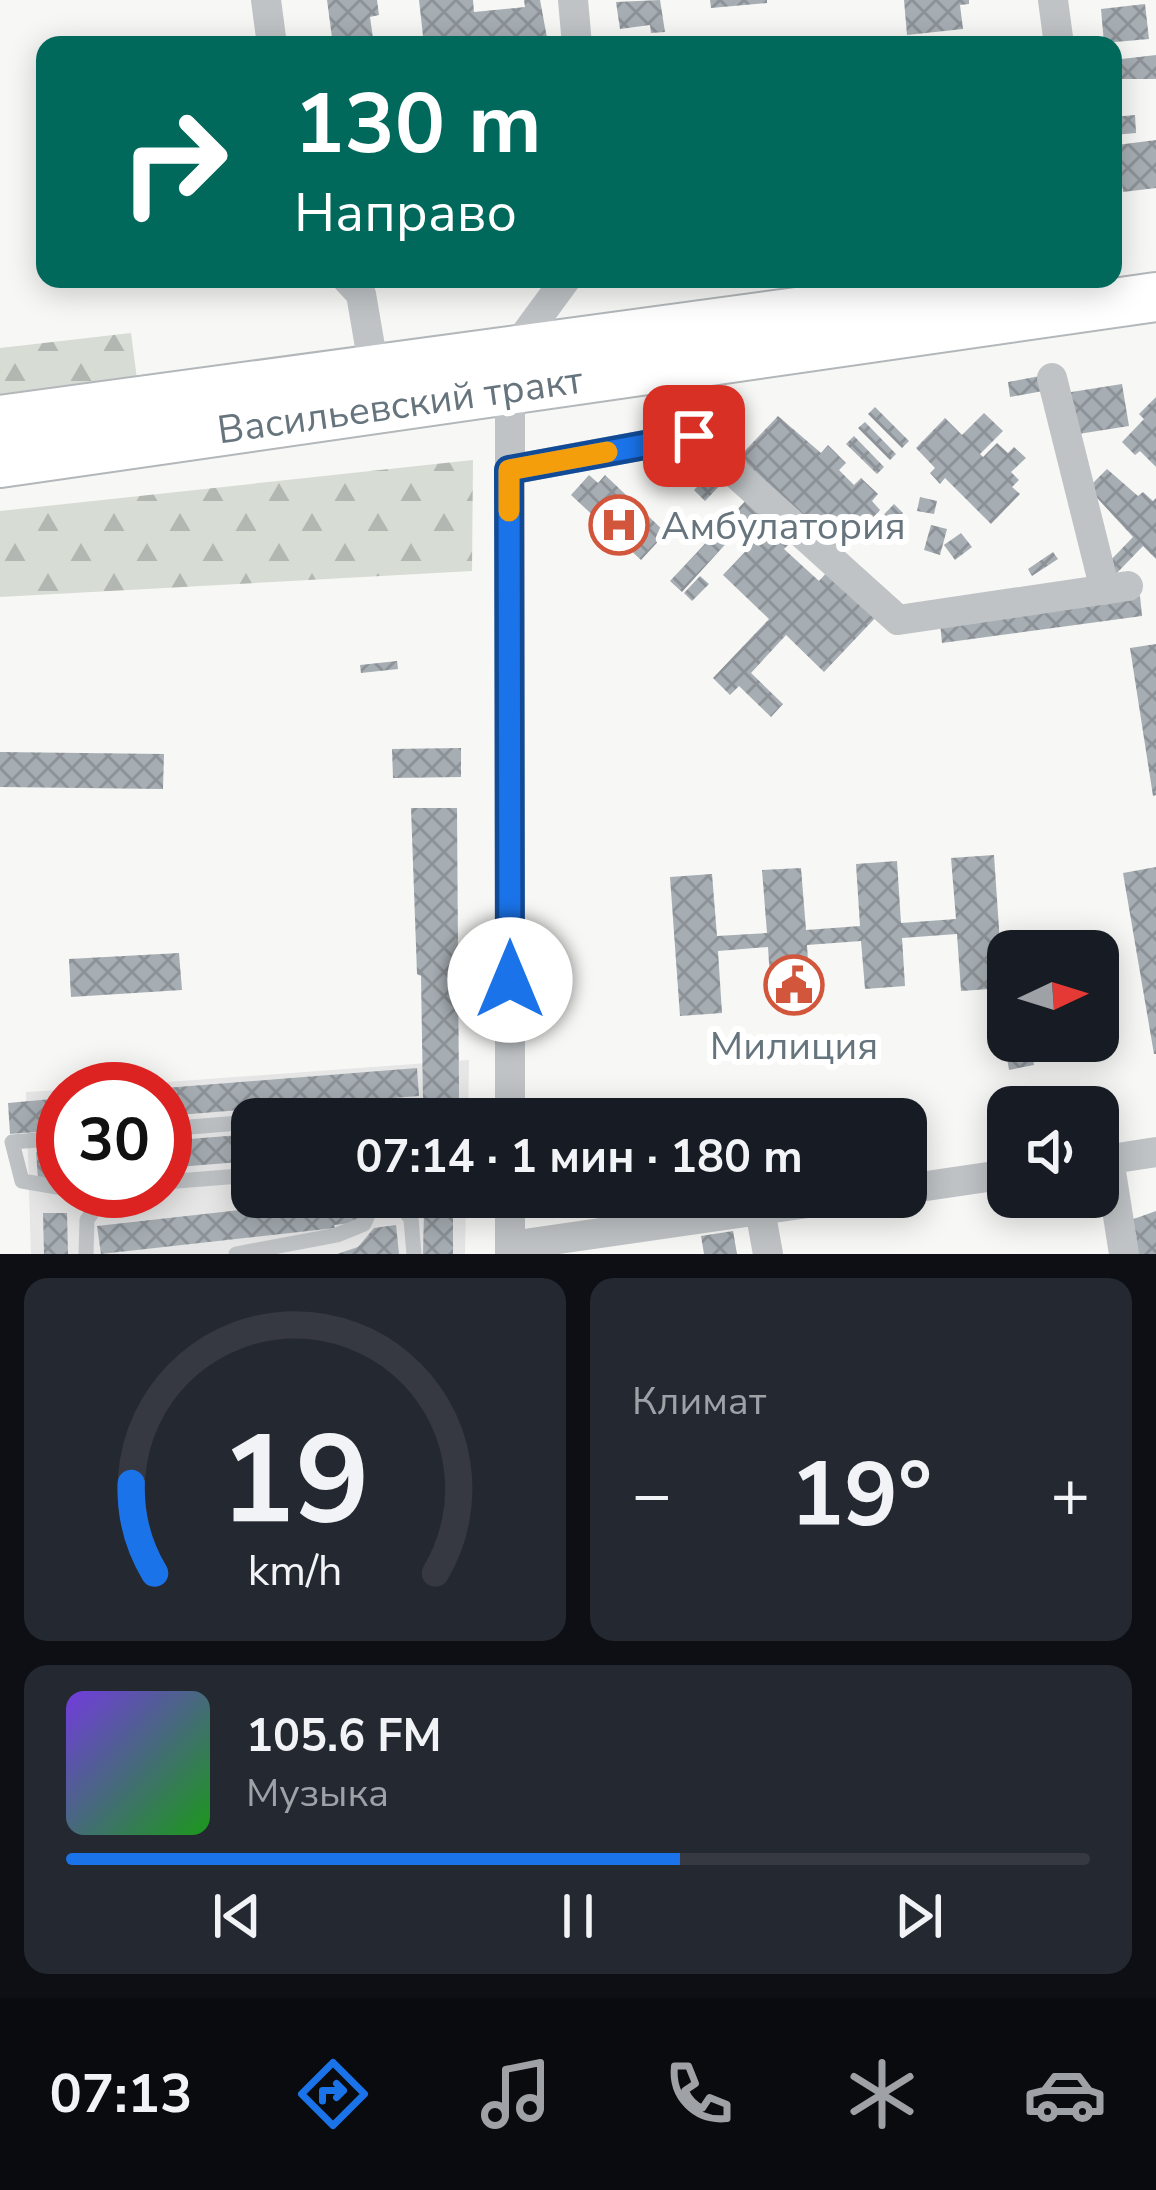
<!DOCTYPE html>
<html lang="ru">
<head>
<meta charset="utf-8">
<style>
	:root { --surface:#171b24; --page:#242831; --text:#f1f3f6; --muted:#9ea1a6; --line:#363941; --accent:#1a73e8 }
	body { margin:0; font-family:"Nunito Sans",sans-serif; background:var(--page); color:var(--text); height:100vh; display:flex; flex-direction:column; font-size:45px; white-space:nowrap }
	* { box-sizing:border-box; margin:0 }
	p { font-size:39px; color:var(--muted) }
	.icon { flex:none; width:66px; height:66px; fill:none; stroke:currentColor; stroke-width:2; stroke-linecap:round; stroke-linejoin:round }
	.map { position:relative; height:1254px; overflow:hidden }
	.sheet { display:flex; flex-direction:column; gap:24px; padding:24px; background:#0d0f14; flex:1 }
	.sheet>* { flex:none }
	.banner { position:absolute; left:36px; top:36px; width:1086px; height:252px; border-radius:24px; box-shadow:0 6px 30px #0003; background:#00695c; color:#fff; overflow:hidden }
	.needle { width:78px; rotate:86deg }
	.tools { position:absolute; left:987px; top:930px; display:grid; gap:24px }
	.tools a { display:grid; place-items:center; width:132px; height:132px; border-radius:24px; background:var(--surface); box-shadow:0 6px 30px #0003; font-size:60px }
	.speed { position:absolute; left:36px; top:1062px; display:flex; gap:24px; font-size:60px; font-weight:700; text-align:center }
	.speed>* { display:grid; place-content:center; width:156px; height:156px; border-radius:50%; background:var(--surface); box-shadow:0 6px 30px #0003; line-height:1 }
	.speed .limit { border:18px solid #d22; background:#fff; color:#111 }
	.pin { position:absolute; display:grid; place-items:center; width:102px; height:102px; color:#fff; margin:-51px; border-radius:24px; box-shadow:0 6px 18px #0006 }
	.me { position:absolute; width:132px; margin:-66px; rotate:0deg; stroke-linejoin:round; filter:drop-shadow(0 0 9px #0008) }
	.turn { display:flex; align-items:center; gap:42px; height:252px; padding:0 60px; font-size:54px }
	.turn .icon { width:156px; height:156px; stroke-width:2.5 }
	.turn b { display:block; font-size:84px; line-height:102px }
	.big { font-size:90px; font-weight:700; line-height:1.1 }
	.sheet .tile { flex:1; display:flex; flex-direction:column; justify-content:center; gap:18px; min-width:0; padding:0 42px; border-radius:24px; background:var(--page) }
	.sheet .dial { align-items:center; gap:0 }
	.dial svg { height:312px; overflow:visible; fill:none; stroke:var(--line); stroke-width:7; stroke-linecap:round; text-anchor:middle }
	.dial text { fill:var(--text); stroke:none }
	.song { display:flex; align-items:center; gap:36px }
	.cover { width:144px; height:144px; border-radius:18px; background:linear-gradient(135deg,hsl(260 70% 55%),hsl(120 70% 35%)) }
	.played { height:12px; border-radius:6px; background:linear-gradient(90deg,var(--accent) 60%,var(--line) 60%) }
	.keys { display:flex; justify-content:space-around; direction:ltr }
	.heat { display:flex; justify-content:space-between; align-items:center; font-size:66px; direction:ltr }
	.sheet .tiles { flex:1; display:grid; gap:24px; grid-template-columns:1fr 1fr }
	.tile:last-child { grid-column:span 2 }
	.trip { position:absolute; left:231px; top:1098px; width:696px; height:120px; border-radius:24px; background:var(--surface); box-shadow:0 6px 30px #0003; font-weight:700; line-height:120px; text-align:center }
	.menu { display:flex; height:192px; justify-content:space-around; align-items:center; background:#090b0e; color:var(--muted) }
	.menu .icon { width:84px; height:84px }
	.menu .selected { color:var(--accent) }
	.menu b { font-size:54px; color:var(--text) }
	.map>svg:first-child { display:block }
	.built { fill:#e5e6e5 }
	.forest { fill:url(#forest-firs) }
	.building { fill:url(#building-cross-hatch) }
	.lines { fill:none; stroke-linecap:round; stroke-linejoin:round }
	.primary-casing { stroke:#b3b7ba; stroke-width:52 }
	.lane { stroke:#bfc3c6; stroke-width:15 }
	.street { stroke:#bfc3c6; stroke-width:30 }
	.primary { stroke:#fff; stroke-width:48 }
	.route-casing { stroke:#114b97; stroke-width:30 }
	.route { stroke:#1a73e8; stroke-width:21 }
	.slow { stroke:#f59e0b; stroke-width:21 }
	.labels { text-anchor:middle; stroke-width:12; stroke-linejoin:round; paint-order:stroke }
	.street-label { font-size:39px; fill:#66747d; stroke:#fff }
	.poi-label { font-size:39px; fill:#66747d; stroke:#fff; text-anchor:start }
</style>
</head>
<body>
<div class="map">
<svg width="1156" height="1254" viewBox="0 0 1156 1254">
	<defs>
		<pattern id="forest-firs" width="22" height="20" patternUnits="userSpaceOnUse" patternTransform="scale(3)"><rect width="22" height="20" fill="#d7dcd4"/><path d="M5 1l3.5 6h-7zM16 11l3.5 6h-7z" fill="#b2b7b1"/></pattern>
		<pattern id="building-cross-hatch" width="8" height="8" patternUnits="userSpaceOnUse" patternTransform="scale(3)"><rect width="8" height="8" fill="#a7aeb3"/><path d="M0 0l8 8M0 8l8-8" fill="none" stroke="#8c9297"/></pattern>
	</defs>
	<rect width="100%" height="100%" fill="#f7f7f5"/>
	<path class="built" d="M469 1060 468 1119H252V1197H466L465 1254H31L26 1092 63 1090V1191H165V1089H72Z"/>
	<path class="forest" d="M131 333 137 379 0 395V348Z
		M473 460 472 571 0 597V511Z"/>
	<path class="building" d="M327 0H377L379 15 370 17 374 45H333Z
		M419 0H473L474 12 525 7 524 0H540L548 43 424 45Z
		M660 0 665 32 651 33 650 25 620 29 616 2Z
		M710 0H767V3L711 8Z
		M904 0H969V4L960 5 963 29 907 35Z
		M1145 4 1149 39 1104 43 1101 9Z
		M1156 55V79H1113V60Z
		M1135 115 1136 133 1113 135V117Z
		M1156 140V188L1123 192 1117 145Z
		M1040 376 1043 391 1010 397 1008 382Z
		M1122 384 1129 426 1072 435 1065 393Z
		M1156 397V467L1140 451 1135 455 1122 442 1144 419 1139 414Z
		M875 407 909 441 902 448 868 414Z
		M984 413 1003 431 980 454 983 457 997 443 1008 453 1014 447 1026 458 1011 472 1019 480 1012 487 1020 494 991 524 945 478 940 484 930 473 935 468 916 448 945 418 962 435Z
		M778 416 821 453 828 445 846 463 839 470 854 485 861 478 878 494 872 501 880 510 860 532 844 517 824 539 738 458Z
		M865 422 896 454 890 460 858 428Z
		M854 436 884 467 877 474 846 444Z
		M1107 469 1138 496 1143 492 1153 501 1156 498V559L1143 546 1115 575 1106 565 1133 537 1088 488Z
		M714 470 725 480 705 501 694 490Z
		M589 475 598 483 605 475 666 533 641 560 571 495Z
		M749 497 790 543 784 549 819 581 829 570 877 616 824 672 786 635 751 673 783 704 771 717 739 686 730 695 713 678 769 619 723 575 766 530 751 516 682 592 670 581Z
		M920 497 937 501 934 514 917 511Z
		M894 504 903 513 877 539 868 531Z
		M931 525 947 529 940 555 924 550Z
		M961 533 972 547 955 560 944 545Z
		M1053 552 1058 559 1032 576 1028 569Z
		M700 576 709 584 692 601 684 593Z
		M1140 596 1142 616 942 643 940 623Z
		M1156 644V795L1153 796 1130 648Z
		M397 661 398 669 361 673 360 665Z
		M461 748V777L393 778 392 749Z
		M0 752 164 754 163 789 0 787Z
		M411 808H457L459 1100H423L421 976 417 974Z
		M994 855 1003 988 961 991 957 934 902 938 905 986 865 989 861 941 807 945 810 992 771 995 768 947 718 951 722 1013 680 1016 670 877 712 874 717 936 767 933 762 870 801 868 806 930 860 926 856 864 897 861 901 923 956 919 951 858Z
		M1156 867V1054H1154L1123 873Z
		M179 953 182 990 71 997 69 959Z
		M1008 1026V1041H1030L1034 1065 1009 1070 1002 1027Z
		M417 1068 419 1096 165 1116V1088Z
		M63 1098V1130L10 1134 8 1103Z
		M252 1134V1161L165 1168V1141Z
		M63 1149V1177L38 1179 36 1152Z
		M356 1197 360 1222 334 1225 335 1228 101 1254 97 1226Z
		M424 1211 453 1212V1254H423Z
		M1156 1211V1254H1136L1128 1221Z
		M43 1213H67L68 1254H44Z
		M396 1225 399 1254H337L358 1247 374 1228Z
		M733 1231 737 1254H704L701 1236Z"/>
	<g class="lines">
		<g class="primary-casing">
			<path id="primary" d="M0 420 1041 279
				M0 463 1156 297"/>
		</g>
		<path class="lane" d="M294 1119 432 1107
			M165 1129 252 1122
			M63 1138 12 1142 22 1181 63 1188
			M165 1182 252 1175
			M395 1197 411 1219 414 1254
			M86 1254 87 1220 107 1191
			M236 1254 337 1235 364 1224 376 1197"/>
		<path class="street" d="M266 0 272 45
			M573 0 577 45
			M1053 0 1059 45
			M347 279 361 294 374 370
			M514 350 566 279
			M1052 378 1105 590
			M509 470 694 436 898 620 1128 586
			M510 1119V387
			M1109 1159 1124 1254
			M1098 1161 1156 1152
			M906 1189 1008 1174
			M760 1210 768 1254
			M510 1246 849 1197
			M510 1254V1197"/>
		<use href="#primary" class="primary"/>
	</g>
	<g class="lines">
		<g class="route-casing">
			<path id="route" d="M510 980 509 470 694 436"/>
		</g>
		<use href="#route" class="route"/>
		<path class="slow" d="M509 511V470L607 452"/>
	</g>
	<defs>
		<g id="hospital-ring" transform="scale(3)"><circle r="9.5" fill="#fff" stroke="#d1563b" stroke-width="1.5"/><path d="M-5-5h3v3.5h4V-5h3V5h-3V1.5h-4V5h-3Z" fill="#d1563b"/></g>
		<g id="civic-ring" transform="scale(3)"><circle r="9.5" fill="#fff" stroke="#d1563b" stroke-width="1.5"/><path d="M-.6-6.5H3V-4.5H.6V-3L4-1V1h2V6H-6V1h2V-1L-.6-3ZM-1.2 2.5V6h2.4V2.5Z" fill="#d1563b"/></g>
	</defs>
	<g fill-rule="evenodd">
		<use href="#hospital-ring" x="619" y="525"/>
		<use href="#civic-ring" x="794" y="985"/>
	</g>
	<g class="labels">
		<g class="street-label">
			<text transform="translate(400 404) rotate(-8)" y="14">Васильевский тракт</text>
		</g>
		<g class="poi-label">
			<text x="661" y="539">Амбулатория</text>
			<text x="794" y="1059" text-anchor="middle">Милиция</text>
		</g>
	</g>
</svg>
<div class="tools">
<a><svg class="needle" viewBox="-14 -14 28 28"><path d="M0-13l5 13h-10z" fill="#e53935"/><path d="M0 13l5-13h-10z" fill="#9ea1a6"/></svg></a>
<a><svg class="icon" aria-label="sound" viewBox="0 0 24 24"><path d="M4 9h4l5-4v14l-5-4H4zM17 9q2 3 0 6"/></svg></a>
</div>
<div class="speed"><div class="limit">30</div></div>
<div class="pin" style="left:694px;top:436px;background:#d93025"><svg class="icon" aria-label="arrive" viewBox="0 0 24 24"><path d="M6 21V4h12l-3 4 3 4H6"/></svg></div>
<svg class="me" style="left:510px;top:980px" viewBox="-20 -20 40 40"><circle r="19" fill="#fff"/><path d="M0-13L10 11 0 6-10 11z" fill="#1a73e8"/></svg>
<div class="trip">07:14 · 1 мин · 180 m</div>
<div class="banner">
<div class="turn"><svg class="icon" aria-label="right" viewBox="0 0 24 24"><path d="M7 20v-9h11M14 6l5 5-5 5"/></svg><div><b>130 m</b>Направо</div></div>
</div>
</div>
<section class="sheet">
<div class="tiles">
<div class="tile dial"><svg viewBox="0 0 100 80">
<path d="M14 69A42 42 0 1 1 86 69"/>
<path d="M14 69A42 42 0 0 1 8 46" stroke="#1a73e8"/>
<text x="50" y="56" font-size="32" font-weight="700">19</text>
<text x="50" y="72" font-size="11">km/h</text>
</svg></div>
<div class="tile"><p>Климат</p>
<div class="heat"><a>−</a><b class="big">19°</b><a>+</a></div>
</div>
<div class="tile">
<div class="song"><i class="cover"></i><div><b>105.6 FM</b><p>Музыка</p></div></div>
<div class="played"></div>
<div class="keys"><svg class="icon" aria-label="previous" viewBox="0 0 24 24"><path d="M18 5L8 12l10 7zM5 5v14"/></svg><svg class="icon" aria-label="pause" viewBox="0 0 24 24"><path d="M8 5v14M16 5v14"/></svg><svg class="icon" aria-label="next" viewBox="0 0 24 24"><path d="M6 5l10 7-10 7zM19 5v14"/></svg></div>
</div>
</div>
</section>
<nav class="menu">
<b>07:13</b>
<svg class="icon selected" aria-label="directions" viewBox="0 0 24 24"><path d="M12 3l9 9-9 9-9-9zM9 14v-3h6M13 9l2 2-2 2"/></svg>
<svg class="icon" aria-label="music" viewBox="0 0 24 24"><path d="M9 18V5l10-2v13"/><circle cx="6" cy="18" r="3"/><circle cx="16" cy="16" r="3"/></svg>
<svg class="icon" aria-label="phone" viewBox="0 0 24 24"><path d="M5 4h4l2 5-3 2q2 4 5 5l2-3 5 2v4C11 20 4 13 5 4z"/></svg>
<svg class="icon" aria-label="climate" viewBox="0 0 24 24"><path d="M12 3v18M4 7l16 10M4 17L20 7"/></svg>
<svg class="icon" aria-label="car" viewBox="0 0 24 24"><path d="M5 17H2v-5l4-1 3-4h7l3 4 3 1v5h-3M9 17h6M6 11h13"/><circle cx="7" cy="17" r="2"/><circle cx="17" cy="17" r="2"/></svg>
</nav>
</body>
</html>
